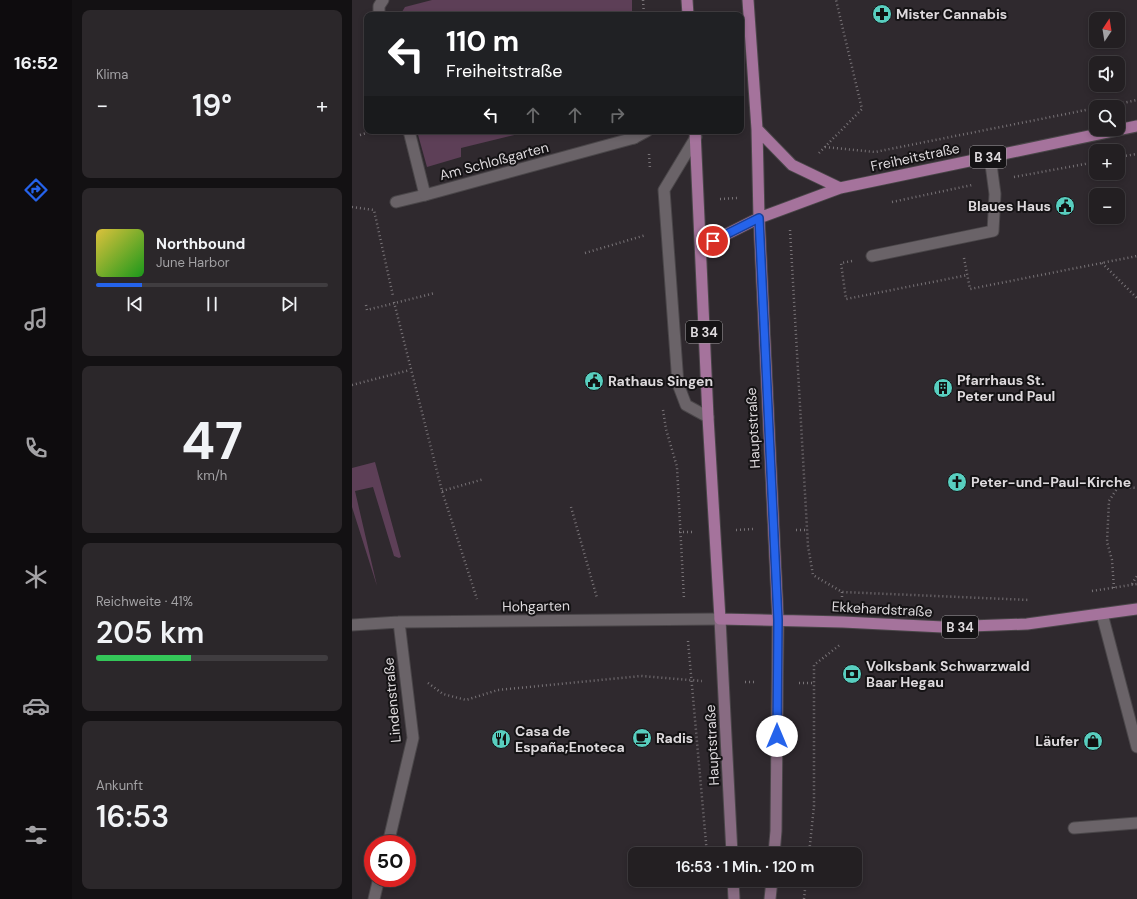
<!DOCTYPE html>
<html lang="de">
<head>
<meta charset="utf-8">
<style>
	:root { --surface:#231f22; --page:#2b272a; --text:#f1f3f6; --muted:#a3a2a5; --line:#403d40; --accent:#2563eb }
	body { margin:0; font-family:"DM Sans",sans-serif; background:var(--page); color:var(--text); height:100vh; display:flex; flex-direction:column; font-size:15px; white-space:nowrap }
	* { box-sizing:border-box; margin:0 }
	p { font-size:13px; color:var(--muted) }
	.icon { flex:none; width:22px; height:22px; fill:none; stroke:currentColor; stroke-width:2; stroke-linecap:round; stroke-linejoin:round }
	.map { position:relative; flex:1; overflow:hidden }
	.details { display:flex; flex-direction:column; gap:10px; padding:10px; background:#131113; width:280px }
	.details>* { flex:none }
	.hud { position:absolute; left:12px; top:12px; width:380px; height:122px; border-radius:8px; box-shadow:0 2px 6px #0003,0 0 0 1px var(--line); background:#202124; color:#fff; overflow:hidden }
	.needle { width:26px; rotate:12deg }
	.tools { position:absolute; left:737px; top:12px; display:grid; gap:8px }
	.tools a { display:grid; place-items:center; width:36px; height:36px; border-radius:8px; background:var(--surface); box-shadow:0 2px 6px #0003,0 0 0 1px var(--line); font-size:20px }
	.speed { position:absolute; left:12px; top:835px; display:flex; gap:8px; font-size:20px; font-weight:700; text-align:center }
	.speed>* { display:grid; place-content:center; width:52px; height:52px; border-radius:50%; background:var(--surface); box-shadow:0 2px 6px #0003,0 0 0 1px var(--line); line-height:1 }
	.speed .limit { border:6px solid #d22; background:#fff; color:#111 }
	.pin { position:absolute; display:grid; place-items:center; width:34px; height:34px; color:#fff; margin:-17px; border:2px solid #fff; border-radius:50%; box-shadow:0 1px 4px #0007 }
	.me { position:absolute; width:44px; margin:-22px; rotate:0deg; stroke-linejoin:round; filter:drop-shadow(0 0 3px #0008) }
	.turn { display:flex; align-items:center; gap:14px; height:84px; padding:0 16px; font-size:18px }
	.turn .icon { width:52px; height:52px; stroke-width:2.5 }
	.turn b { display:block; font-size:28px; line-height:34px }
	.lanes { display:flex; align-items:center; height:38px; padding:0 16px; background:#0003; justify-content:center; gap:20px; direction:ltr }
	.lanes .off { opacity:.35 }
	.big { font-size:30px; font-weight:600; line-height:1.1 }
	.details .card { flex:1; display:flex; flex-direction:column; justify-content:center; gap:6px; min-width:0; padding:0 14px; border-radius:8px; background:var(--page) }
	.details .dial { align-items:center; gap:0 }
	.dial b { font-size:52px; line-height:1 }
	.song { display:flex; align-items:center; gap:12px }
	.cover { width:48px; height:48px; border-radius:6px; background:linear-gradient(135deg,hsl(50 70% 55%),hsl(120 70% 35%)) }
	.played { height:4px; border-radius:2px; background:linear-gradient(90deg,var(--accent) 20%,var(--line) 20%) }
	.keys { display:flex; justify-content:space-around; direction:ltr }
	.heat { display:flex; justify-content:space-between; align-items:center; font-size:22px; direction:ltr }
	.charge { height:6px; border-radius:3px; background:linear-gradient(90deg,#34c759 41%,var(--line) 0) }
	.trip { position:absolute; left:276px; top:847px; width:234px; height:40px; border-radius:8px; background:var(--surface); box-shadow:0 2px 6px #0003,0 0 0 1px var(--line); font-weight:600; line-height:40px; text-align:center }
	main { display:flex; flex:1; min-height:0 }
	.tabs { display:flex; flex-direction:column; width:72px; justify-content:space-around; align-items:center; background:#0e0c0e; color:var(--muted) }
	.tabs .icon { width:28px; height:28px }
	.tabs .on { color:var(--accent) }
	.tabs b { font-size:18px; color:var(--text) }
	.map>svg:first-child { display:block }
	.green { fill:#5d3f57 }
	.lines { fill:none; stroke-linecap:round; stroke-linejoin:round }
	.service-casing { stroke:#4a4649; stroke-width:13 }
	.pedestrian-casing { stroke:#4a4649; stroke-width:13 }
	.minor-casing { stroke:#4a4649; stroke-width:13 }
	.secondary-casing { stroke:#4a4649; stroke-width:13 }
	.primary-casing { stroke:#4a4649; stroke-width:13 }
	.path { stroke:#787377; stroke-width:2.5; stroke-dasharray:1 3; stroke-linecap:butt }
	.service { stroke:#6a6368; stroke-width:11 }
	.pedestrian { stroke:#6a6368; stroke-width:11 }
	.minor { stroke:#6a6368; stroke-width:11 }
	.secondary { stroke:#886b82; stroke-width:11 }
	.primary { stroke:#a5739c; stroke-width:11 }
	.route-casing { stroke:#184099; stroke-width:10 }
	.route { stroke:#2563eb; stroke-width:7 }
	.labels { text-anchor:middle; stroke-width:4; stroke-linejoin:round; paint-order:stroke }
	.shield { fill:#151315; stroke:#a19ea0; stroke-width:1 }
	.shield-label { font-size:13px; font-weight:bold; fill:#ddd9dc }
	.poi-label { font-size:14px; font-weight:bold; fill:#ddd9dc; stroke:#151315; text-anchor:start }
	.street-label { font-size:14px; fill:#ddd9dc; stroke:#151315 }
</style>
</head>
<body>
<main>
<nav class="tabs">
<b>16:52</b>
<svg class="icon on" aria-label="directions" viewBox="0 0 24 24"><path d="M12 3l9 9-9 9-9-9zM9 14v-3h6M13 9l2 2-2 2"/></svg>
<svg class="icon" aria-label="music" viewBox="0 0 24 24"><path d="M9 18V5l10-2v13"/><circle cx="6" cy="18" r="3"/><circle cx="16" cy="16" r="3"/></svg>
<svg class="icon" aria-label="phone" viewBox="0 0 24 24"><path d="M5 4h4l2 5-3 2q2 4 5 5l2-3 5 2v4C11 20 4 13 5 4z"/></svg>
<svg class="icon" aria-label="climate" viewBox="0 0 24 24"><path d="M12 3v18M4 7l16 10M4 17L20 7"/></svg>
<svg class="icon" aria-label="car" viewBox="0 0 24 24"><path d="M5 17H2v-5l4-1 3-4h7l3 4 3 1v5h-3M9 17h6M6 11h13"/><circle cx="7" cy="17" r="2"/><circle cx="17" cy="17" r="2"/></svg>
<svg class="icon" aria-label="filters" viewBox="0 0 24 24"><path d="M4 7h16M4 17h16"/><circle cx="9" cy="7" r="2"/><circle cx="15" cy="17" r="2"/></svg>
</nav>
<section class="details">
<div class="card"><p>Klima</p>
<div class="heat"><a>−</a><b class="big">19°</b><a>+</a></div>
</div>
<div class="card">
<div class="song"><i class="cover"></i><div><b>Northbound</b><p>June Harbor</p></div></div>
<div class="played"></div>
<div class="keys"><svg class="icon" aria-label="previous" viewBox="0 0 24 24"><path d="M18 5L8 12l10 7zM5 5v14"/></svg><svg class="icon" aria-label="pause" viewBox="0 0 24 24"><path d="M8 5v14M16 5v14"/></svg><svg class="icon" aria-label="next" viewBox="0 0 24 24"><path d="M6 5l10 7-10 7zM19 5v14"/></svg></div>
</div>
<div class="card dial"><b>47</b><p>km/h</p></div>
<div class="card"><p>Reichweite · 41%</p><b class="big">205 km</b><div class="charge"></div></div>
<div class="card"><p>Ankunft</p><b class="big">16:53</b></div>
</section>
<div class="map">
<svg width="785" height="899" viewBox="0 0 785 899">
	<rect width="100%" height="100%" fill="#2f292e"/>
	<path class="green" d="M80 0H280V15H48L53 7Z
		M65 131H179L109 148V157L75 167Z
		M23 462 49 557 47 558 42 556 21 487 3 491 25 586 0 507V468Z"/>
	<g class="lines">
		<g class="service-casing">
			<path id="service" d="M27 15V6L31 0
				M344 137 312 190 326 384 334 405 356 417
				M282 138 295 131
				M44 202 73 195
				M520 256 641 231 643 194 638 157
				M722 828 785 823"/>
		</g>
		<g class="pedestrian-casing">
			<path id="pedestrian" d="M750 614 785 747"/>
		</g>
		<g class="minor-casing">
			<path id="minor" d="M57 131 73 195 282 138
				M0 625 47 622 368 619
				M36 844 61 738 47 622
				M22 899 27 878"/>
		</g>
		<g class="secondary-casing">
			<path id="secondary" d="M368 619 380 854
				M422 854 424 831 426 620
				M381 880 382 899
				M418 899 420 880"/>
		</g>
		<g class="primary-casing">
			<path id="primary" d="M335 0 336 15
				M396 0 405 129 407 218 426 620
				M405 129 440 165 488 188
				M343 131 356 417 368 619 491 622 591 627 675 624 785 609
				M349 247 407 218 488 188 785 126"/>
		</g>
		<path class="path" d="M291 0 292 15
			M751 107 785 100
			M8 135 21 131
			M473 147 523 152 744 108
			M467 153 510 109 484 0
			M297 154 298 169
			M766 157 785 154
			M662 177 744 162
			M368 199 385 198
			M540 202 620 185
			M0 207 22 210 41 296
			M438 230 456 546 461 575 490 592 678 600
			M233 253 294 235
			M612 258 618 289 785 256
			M500 261 489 263 494 299 616 275
			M750 263 785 298
			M42 302 90 491 125 599
			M14 305 15 310 83 293
			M0 385 58 370
			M311 410 314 429 325 467 332 599
			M90 491 132 479
			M219 507 245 598
			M384 530 401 529
			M444 530H456
			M327 532H341
			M780 584 785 576
			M762 588 760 560 755 542 757 501 766 487 785 488
			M740 591 785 584
			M490 592V601
			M336 641 355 854
			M393 682H404
			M76 683 91 694 114 700 146 690 289 676 350 681
			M447 683H462
			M457 854 462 806V665L489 644
			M452 899 454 880"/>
		<use href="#service" class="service"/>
		<use href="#pedestrian" class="pedestrian"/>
		<use href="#minor" class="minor"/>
		<use href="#secondary" class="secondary"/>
		<use href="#primary" class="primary"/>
	</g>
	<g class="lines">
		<g class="route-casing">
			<path id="route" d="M361 241 407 218 426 620 425 736"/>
		</g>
		<use href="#route" class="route"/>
	</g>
	<defs>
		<g id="pharmacy-disc" transform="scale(1)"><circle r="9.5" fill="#58cebf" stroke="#151315"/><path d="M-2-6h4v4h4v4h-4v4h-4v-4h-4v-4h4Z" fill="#111"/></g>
		<g id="civic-disc" transform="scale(1)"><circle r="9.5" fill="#58cebf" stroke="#151315"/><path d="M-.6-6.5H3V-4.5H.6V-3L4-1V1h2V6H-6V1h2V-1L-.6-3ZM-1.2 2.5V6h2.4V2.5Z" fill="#111"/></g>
		<g id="building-disc" transform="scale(1)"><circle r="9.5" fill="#58cebf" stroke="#151315"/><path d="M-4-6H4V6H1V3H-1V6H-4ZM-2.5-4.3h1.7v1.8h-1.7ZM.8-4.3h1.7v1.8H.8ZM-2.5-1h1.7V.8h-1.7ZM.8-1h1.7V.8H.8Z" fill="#111"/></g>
		<g id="church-disc" transform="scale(1)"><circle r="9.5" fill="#58cebf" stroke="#151315"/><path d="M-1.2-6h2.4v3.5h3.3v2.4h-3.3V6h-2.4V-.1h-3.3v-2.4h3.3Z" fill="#111"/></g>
		<g id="bank-disc" transform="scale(1)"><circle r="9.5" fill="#58cebf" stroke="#151315"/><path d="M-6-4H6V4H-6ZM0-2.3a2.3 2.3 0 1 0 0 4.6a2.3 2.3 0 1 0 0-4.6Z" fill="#111"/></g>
		<g id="cafe-disc" transform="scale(1)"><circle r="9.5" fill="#58cebf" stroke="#151315"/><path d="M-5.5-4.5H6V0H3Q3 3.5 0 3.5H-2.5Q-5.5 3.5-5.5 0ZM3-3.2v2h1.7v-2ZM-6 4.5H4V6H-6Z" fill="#111"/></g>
		<g id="restaurant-disc" transform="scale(1)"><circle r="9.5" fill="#58cebf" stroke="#151315"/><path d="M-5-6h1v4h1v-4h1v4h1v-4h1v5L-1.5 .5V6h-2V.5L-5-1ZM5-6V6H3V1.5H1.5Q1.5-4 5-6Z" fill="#111"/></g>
		<g id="shop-disc" transform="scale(1)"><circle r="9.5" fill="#58cebf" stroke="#151315"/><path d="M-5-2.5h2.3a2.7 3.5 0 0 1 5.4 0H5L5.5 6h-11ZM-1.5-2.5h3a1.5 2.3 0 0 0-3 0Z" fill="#111"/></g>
	</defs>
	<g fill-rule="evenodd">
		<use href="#pharmacy-disc" x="530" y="14"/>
		<use href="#civic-disc" x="713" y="206"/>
		<use href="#civic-disc" x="242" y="381"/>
		<use href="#building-disc" x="591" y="388"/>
		<use href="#church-disc" x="605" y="482"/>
		<use href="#bank-disc" x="500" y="674"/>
		<use href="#cafe-disc" x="290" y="738"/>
		<use href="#restaurant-disc" x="149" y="739"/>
		<use href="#shop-disc" x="741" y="741"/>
	</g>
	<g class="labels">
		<g class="shield">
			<rect x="618" y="146" width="36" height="22" rx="3"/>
			<rect x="334" y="321" width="36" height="22" rx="3"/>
			<rect x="590" y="616" width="36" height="22" rx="3"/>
		</g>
		<g class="shield-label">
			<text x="636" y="162">B 34</text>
			<text x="352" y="337">B 34</text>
			<text x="608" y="632">B 34</text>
		</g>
		<g class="poi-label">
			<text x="544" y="19">Mister Cannabis</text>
			<text x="699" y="211" text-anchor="end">Blaues Haus</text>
			<text x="605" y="385">Pfarrhaus St.<tspan x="605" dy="16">Peter und Paul</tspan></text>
			<text x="256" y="386">Rathaus Singen</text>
			<text x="619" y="487">Peter-und-Paul-Kirche</text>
			<text x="514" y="671">Volksbank Schwarzwald<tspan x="514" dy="16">Baar Hegau</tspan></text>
			<text x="163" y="736">Casa de<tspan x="163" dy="16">España;Enoteca</tspan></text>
			<text x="304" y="743">Radis</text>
			<text x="727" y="746" text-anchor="end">Läufer</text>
		</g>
		<g class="street-label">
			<text transform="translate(563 157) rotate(-12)" y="5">Freiheitstraße</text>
			<text transform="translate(142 161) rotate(-15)" y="5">Am Schloßgarten</text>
			<text transform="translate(401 428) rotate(-93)" y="5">Hauptstraße</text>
			<text transform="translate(184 606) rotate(-1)" y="5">Hohgarten</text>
			<text transform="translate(530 609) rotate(3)" y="5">Ekkehardstraße</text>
			<text transform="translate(40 700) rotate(-95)" y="5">Lindenstraße</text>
			<text transform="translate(360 745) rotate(-93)" y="5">Hauptstraße</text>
		</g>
	</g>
</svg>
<div class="tools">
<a><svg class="needle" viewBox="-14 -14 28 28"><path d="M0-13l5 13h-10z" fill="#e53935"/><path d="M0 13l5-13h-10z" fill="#a3a2a5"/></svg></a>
<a><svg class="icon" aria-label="sound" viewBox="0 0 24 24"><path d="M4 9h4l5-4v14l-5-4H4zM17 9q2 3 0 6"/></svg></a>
<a><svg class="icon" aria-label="search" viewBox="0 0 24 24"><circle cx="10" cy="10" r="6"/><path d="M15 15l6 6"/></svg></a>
<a>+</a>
<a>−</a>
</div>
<div class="speed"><div class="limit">50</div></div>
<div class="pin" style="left:361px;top:241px;background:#d93025"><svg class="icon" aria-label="arrive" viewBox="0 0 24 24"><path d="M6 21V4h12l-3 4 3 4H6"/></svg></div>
<svg class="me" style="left:425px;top:736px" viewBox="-20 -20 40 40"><circle r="19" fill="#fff"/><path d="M0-13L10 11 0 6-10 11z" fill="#2563eb"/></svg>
<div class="trip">16:53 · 1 Min. · 120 m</div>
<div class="hud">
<div class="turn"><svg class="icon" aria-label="left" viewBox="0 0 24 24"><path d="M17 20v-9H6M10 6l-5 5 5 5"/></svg><div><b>110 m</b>Freiheitstraße</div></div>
<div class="lanes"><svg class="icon" aria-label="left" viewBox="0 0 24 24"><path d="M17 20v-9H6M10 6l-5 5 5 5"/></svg><svg class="icon off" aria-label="ahead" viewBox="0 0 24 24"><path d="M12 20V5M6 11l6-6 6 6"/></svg><svg class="icon off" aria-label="ahead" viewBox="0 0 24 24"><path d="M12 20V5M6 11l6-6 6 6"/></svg><svg class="icon off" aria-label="right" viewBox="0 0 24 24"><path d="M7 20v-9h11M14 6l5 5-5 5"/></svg></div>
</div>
</div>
</main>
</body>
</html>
